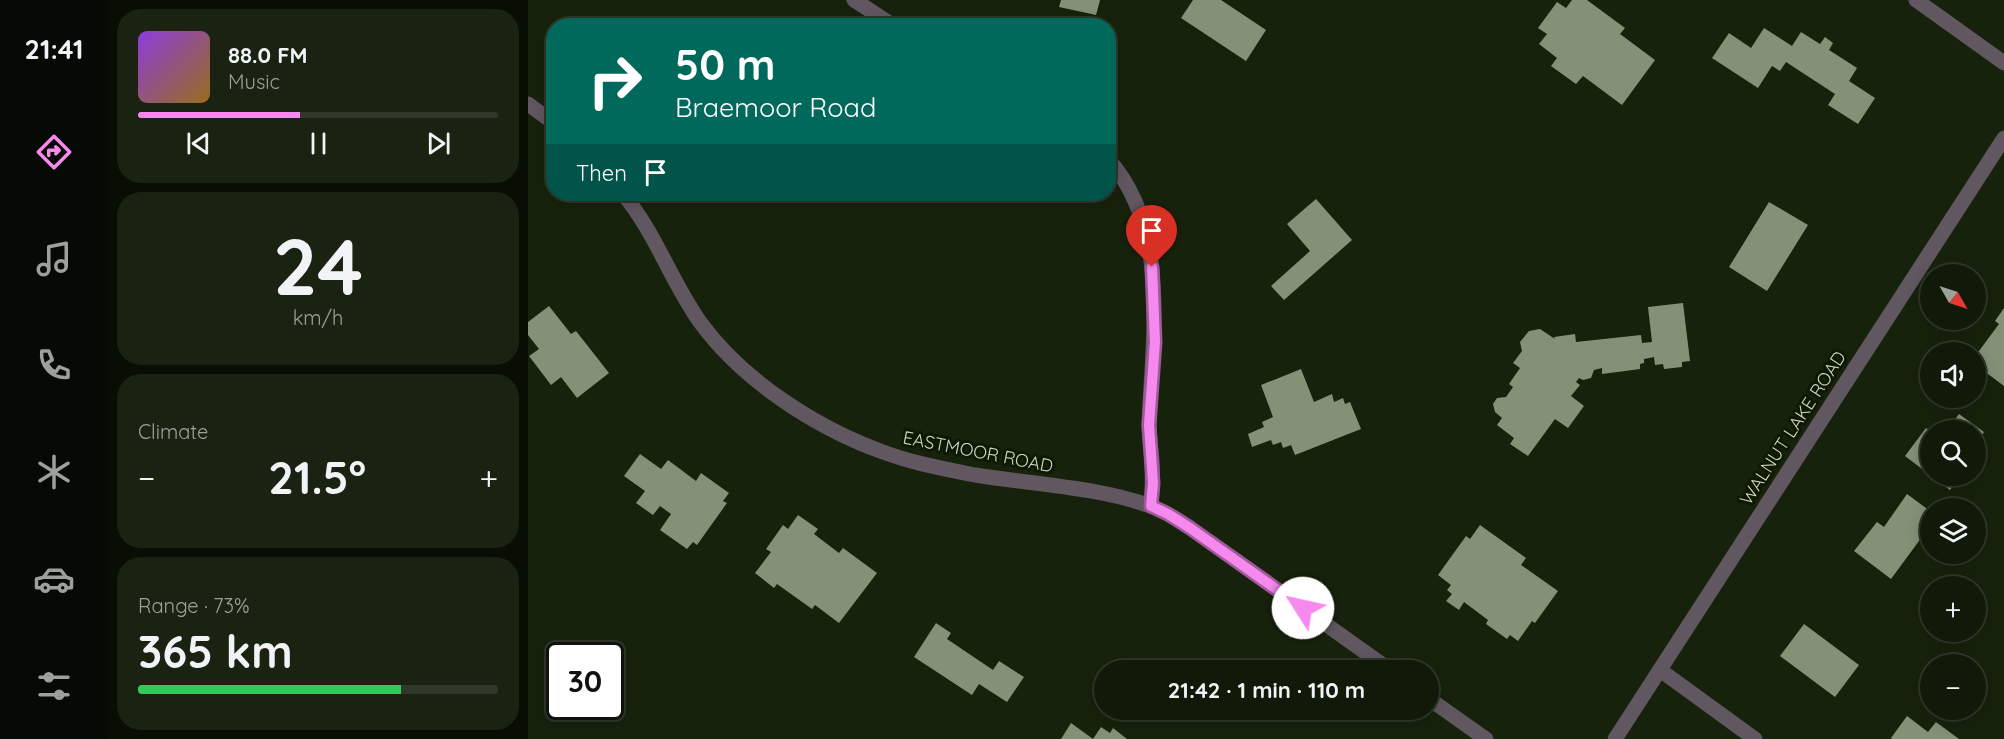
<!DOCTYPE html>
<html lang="en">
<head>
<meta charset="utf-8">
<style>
	:root { --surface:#111a09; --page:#1a2312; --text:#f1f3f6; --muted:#9ca19c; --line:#30382a; --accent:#f689ee }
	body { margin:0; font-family:Quicksand,sans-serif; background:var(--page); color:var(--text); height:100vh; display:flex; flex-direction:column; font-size:22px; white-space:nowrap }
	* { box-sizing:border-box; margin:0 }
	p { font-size:20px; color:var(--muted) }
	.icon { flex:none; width:33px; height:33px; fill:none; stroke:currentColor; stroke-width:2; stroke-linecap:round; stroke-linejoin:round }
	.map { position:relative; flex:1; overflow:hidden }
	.details { display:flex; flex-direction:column; gap:9px; padding:9px; background:#090e05; width:420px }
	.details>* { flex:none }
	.hud { position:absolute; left:18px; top:18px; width:570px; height:183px; border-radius:24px; box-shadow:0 3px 15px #0003,0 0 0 2px var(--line); background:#00695c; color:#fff; overflow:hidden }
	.needle { width:39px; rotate:129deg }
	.controls { position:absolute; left:1392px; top:264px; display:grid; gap:12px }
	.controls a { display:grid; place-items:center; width:66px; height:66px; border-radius:50%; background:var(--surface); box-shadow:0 3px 15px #0003,0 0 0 2px var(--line); font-size:30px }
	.speed { position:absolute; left:18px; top:642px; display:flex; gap:12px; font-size:30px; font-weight:700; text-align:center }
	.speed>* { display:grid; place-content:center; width:78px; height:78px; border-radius:50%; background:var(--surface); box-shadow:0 3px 15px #0003,0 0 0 2px var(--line); line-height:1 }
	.speed .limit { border:3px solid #111; border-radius:9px; background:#fff; color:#111 }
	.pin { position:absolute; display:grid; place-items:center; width:51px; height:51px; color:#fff; margin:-62px -26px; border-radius:50% 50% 50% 0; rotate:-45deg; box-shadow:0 0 6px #0007 }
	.pin .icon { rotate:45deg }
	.me { position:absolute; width:66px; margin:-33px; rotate:305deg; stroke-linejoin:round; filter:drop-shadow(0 0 4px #0008) }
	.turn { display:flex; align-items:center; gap:21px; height:126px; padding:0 30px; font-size:27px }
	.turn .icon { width:78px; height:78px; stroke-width:2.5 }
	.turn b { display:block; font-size:42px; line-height:51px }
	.then { display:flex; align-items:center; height:57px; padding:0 30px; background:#0003; gap:12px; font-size:22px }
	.big { font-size:45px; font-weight:700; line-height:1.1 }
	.details .tile { flex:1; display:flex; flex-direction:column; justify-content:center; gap:9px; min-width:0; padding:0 21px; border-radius:24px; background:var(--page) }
	.details .dial { align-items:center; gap:0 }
	.dial b { font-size:78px; line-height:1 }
	.song { display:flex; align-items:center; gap:18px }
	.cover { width:72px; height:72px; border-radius:9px; background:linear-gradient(135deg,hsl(270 70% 55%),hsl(40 70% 35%)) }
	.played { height:6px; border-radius:3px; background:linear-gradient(90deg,var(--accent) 45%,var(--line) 45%) }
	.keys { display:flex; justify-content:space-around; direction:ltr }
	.heat { display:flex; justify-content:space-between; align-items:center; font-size:33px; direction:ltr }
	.charge { height:9px; border-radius:4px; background:linear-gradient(90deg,#34c759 73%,var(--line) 0) }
	.trip { position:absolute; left:566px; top:660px; width:345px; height:60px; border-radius:30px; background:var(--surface); box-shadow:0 3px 15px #0003,0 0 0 2px var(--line); font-weight:700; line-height:60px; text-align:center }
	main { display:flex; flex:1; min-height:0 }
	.tabs { display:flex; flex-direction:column; width:108px; justify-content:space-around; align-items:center; background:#070a04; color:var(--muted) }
	.tabs .icon { width:42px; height:42px }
	.tabs .current { color:var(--accent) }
	.tabs b { font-size:27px; color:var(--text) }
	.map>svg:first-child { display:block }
	.building { fill:#839277 }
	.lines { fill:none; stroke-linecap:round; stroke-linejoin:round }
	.minor { stroke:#615760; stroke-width:15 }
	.tertiary { stroke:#615760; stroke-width:15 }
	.route-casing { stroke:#a0599b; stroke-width:15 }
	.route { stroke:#f689ee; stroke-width:10 }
	.labels { text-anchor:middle; stroke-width:6; stroke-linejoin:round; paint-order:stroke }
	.street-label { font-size:18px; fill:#d0d8c9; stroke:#0e1904 }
</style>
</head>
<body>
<main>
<nav class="tabs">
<b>21:41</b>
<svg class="icon current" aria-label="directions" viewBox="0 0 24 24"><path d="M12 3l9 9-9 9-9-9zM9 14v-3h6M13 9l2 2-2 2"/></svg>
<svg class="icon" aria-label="music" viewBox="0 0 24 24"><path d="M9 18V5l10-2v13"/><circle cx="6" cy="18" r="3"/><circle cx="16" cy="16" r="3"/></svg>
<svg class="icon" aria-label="phone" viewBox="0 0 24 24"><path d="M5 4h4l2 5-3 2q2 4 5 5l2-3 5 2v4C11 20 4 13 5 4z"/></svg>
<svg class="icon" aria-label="climate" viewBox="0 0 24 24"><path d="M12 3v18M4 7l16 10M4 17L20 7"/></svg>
<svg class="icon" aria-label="car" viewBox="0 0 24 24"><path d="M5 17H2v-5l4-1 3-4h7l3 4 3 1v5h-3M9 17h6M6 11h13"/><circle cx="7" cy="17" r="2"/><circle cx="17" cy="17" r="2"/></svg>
<svg class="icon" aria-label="filters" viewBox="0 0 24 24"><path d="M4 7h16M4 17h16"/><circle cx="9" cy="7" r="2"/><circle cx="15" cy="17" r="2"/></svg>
</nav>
<section class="details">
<div class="tile">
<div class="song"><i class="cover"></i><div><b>88.0 FM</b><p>Music</p></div></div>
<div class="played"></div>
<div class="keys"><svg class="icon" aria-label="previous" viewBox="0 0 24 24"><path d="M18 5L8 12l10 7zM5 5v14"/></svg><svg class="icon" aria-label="pause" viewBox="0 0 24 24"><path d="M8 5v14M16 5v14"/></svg><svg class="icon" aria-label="next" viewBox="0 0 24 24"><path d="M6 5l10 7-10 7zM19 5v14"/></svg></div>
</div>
<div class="tile dial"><b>24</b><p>km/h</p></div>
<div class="tile"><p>Climate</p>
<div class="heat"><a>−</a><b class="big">21.5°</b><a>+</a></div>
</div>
<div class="tile"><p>Range · 73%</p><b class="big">365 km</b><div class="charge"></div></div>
</section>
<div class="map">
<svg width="1476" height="739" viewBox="0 0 1476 739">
	<rect width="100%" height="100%" fill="#17220c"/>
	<path class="building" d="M533 0H572L568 15 531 7Z
		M665 0H693L738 30 718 61 653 18Z
		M1044 0H1059L1097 28 1092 34 1127 60 1094 105 1055 76 1048 84 1023 66 1029 58 1011 44 1019 34 1010 28 1029 2 1038 8Z
		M1236 28 1264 46 1273 32 1292 44 1297 37 1305 43 1301 50 1329 68 1321 81 1347 98 1330 124 1300 105 1307 94 1258 62 1252 71 1244 66 1230 88 1184 58 1201 33 1223 48Z
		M788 199 824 240 756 300 743 286 782 251 759 224Z
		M1241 202 1280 225 1239 291 1201 267Z
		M1155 303 1162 361 1154 362V367L1136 369 1135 364 1127 365 1126 357 1116 359V363L1112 364V369L1074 374V368L1066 370 1063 378 1055 380 1051 378 1048 382 1052 385 1043 396 1056 406 1040 428 1027 419 1000 456 982 444 986 438 969 425 974 418 967 412 965 404 969 398 978 397 985 387 981 384 992 368 985 363 994 351 992 342 1001 331 1012 329 1027 339 1026 337 1047 334 1048 342 1113 335 1114 343 1124 342 1120 307Z
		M21 306 43 334 48 331 81 373 49 398 33 377 23 385 1 356 11 349 0 335V322Z
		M1476 308V386L1448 365V355L1471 324 1467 321Z
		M773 369 786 402 804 394 806 402 815 398 817 404 822 402 833 429 767 455 763 445 755 448 753 442 745 445 743 440 724 447 720 434 736 427 734 422 745 417 733 385Z
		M1431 414 1456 432 1448 444V430H1419Z
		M1398 428 1402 431V475L1377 456Z
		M112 454 133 469 140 460 168 481 173 473 201 493 195 501 199 503 169 545 165 542 159 549 132 530 143 514 132 506 125 515 108 503 117 491 96 476Z
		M1403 476H1432L1422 490Z
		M1379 494 1402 511V526L1363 579 1326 551 1349 522 1356 527Z
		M270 515 290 529 286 534 311 553 315 548 349 573 311 623 287 605 284 609 249 584 246 588 227 573 243 552 238 549 255 525 260 529Z
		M952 525 998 558 993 565 1030 591 1007 623 1004 621 990 641 982 635 979 639 958 624 960 620 936 602 931 610 918 601 924 594 919 590 923 585 910 575 938 536 942 539Z
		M408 623 423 633 419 639 462 668 465 670 471 661 496 677 479 702 451 684 444 695 386 657Z
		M1276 624 1331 665 1307 697 1252 656Z
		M1379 716 1400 732 1408 722 1431 739H1364L1363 738Z
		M543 723 565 739 573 727 582 733 585 728 599 739H533Z"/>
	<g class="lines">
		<path class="minor" d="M326 0 366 26
			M1388 0 1476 63
			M0 104 26 123
			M580 159C643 228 624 340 621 424 621 437 623 448 624 461 625 476 624 491 623 506
			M95 194C127 232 143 281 172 322 214 380 288 428 355 452 384 463 417 469 447 475 502 484 570 487 622 506 636 511 649 519 661 527L862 670
			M1132 670 1227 739
			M900 698 958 739"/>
		<path class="tertiary" d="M1087 739 1476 138"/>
	</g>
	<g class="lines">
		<g class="route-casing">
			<path id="route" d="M624 267 627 342 621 425 625 483 623 506 640 514 662 528 775 608"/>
		</g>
		<use href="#route" class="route"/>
	</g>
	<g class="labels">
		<g class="street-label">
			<text transform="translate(1265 428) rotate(-57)" y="6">WALNUT LAKE ROAD</text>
			<text transform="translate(450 452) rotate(11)" y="6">EASTMOOR ROAD</text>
		</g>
	</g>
</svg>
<div class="controls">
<a><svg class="needle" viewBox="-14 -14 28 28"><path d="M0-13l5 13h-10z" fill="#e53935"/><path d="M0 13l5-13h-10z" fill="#9ca19c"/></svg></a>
<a><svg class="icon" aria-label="sound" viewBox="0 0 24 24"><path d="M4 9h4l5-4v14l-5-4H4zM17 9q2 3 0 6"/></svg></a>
<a><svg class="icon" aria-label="search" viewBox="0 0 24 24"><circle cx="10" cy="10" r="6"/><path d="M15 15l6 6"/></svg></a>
<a><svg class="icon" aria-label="layers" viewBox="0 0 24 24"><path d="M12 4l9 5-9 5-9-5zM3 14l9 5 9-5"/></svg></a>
<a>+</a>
<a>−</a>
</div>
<div class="speed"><div class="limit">30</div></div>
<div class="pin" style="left:624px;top:267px;background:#d93025"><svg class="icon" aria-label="arrive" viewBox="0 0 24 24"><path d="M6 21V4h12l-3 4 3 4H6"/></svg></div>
<svg class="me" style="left:775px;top:608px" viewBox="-20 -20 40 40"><circle r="19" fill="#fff"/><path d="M0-13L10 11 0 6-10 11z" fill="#f689ee"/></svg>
<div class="trip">21:42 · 1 min · 110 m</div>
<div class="hud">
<div class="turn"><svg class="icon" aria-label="right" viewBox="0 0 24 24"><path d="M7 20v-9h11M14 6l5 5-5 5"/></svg><div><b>50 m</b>Braemoor Road</div></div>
<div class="then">Then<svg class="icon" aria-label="arrive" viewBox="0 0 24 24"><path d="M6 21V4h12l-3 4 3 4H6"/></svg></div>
</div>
</div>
</main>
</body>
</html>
